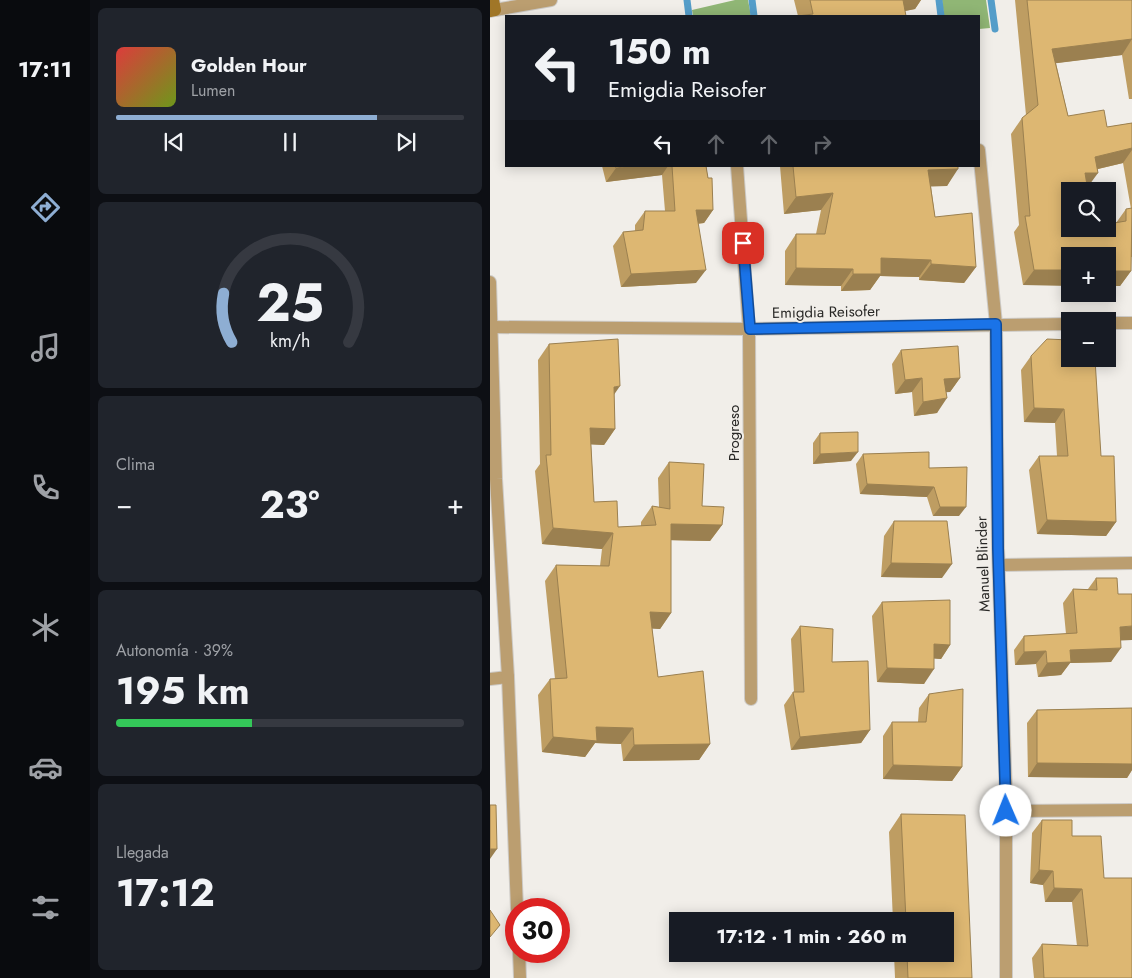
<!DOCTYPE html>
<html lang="es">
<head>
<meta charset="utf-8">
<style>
	:root { --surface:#171b24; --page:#20242c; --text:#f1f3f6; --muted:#9ea1a6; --line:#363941; --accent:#8eaed3 }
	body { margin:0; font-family:Jost,sans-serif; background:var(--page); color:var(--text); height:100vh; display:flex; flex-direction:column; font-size:19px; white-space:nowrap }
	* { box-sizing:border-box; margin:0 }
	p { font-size:16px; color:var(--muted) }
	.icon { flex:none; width:28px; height:28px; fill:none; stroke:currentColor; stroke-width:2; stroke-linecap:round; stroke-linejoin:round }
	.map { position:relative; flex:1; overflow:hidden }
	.drawer { display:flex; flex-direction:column; gap:8px; padding:8px; background:#0d0f14; width:400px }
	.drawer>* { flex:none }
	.guide { position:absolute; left:15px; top:15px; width:475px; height:152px; border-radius:0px; box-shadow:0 2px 12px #0003; background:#171b24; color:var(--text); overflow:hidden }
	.controls { position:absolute; left:571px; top:182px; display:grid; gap:10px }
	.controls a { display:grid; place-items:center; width:55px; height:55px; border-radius:0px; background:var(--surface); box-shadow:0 2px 12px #0003; font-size:25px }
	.speed { position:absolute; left:15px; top:898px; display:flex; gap:10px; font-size:25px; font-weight:700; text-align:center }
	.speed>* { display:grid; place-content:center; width:65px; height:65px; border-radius:50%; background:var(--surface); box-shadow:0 2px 12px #0003; line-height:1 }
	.speed .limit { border:8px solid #d22; background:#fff; color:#111 }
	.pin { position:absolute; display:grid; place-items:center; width:42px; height:42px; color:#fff; margin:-21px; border-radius:10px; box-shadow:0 2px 8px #0006 }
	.me { position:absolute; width:55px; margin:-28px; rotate:359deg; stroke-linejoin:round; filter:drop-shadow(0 0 4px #0008) }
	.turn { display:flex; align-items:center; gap:18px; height:105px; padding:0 20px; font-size:22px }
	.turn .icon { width:65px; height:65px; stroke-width:2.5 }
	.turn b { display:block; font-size:35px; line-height:42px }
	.lanes { display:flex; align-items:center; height:48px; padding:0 20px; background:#0003; justify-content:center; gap:25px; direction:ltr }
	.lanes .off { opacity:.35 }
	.big { font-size:38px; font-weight:700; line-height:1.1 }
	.drawer .card { flex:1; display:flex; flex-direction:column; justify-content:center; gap:8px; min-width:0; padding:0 18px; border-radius:8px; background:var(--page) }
	.drawer .dial { align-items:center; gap:0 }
	.dial svg { height:130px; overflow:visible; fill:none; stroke:var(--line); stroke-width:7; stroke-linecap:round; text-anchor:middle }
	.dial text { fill:var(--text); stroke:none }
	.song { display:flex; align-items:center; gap:15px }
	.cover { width:60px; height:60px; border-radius:8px; background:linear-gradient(135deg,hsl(0 70% 55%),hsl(80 70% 35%)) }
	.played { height:5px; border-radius:2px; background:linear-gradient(90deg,var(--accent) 75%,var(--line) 75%) }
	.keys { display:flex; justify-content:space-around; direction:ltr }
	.heat { display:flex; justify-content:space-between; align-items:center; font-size:28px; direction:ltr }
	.charge { height:8px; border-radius:4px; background:linear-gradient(90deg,#34c759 39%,var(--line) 0) }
	.trip { position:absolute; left:179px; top:912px; width:285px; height:50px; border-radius:0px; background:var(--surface); box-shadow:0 2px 12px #0003; font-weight:700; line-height:50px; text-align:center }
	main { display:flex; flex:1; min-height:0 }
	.tabs { display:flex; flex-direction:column; width:90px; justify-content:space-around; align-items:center; background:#090b0e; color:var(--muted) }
	.tabs .icon { width:35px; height:35px }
	.tabs .current { color:var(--accent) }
	.tabs b { font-size:22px; color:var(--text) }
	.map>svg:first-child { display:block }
	.forest { fill:#90b675 }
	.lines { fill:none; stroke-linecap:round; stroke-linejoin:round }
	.stream { stroke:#549dc9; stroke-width:7 }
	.minor-casing { stroke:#cdcac6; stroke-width:14 }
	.tertiary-casing { stroke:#cdcac6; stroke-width:14 }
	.secondary-casing { stroke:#cdcac6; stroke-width:14 }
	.minor { stroke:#bb9e70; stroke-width:12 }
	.tertiary { stroke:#bb9e70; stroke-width:12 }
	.secondary { stroke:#a07627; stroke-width:12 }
	.wall { fill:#be9d62; fill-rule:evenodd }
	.shaded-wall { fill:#9b8050 }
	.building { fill:#ddb772; stroke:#9b8050 }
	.route-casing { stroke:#114b97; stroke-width:12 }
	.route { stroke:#1a73e8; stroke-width:9 }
	.labels { text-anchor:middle; stroke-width:4; stroke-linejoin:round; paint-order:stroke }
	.street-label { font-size:15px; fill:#292826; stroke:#f1eee9 }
</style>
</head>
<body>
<main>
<nav class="tabs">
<b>17:11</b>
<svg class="icon current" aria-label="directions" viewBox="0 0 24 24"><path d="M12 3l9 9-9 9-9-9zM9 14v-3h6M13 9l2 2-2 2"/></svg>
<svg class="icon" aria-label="music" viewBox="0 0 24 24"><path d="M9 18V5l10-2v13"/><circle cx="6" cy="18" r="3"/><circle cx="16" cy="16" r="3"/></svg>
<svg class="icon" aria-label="phone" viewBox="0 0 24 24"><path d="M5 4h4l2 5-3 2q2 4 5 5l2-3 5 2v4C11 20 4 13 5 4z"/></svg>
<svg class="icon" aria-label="climate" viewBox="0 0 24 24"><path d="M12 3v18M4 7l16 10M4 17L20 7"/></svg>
<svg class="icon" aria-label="car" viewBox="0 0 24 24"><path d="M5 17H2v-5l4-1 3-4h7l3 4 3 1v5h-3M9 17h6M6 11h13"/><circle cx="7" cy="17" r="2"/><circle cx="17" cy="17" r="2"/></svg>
<svg class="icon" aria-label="filters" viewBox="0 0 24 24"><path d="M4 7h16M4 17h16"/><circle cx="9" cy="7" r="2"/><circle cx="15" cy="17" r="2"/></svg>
</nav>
<section class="drawer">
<div class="card">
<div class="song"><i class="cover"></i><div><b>Golden Hour</b><p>Lumen</p></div></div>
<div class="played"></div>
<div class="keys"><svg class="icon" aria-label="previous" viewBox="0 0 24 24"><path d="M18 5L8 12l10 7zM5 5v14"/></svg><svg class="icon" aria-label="pause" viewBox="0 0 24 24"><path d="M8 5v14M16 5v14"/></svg><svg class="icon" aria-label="next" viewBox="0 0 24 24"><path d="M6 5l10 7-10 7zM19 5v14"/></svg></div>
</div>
<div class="card dial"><svg viewBox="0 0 100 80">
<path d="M14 69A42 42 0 1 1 86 69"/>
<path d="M14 69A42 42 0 0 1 9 39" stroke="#8eaed3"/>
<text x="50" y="56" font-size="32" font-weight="700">25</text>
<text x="50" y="72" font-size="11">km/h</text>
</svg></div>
<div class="card"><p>Clima</p>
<div class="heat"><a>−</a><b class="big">23°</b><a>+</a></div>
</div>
<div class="card"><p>Autonomía · 39%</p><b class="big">195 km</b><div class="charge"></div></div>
<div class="card"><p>Llegada</p><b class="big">17:12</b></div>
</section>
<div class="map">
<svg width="642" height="978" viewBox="0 0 642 978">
	<rect width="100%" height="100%" fill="#f1eee9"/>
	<path class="forest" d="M245 0H258L261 16H203L202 10Z
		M452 0H496L500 28 489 29V16H454Z"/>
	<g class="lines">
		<path class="stream" d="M197 0 199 16
			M262 0 264 16
			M449 0 451 16
			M501 0 505 29"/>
		<g class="minor-casing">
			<path id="minor" d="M5 10 61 0
				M489 150 506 324 508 548 516 796V978
				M247 166 259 329 261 699
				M618 323H642
				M2 327 259 329 580 324
				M510 565 642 563
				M0 679 18 677
				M516 811 642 810"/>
		</g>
		<g class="tertiary-casing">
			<path id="tertiary" d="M0 282 6 479 18 677 27 909
				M29 951 30 978"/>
		</g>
		<g class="secondary-casing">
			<path id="secondary" d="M0 11 5 10 3 0"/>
		</g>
		<use href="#minor" class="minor"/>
		<use href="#tertiary" class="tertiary"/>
		<use href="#secondary" class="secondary"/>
	</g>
	<path class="wall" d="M304 0H431L425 9 415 11 308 16Z
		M525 0H642V99H639L632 55 566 63 578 116 617 127 642 123V257H641V271L630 286H618V256L533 285 524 232 529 225 521 134 532 118 536 115ZM633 163 641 209H636L626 223 618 229H580L597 188 608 169Z
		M112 166H216L223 210 214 223 208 224 206 283 131 287 123 246 133 232 145 231V225L155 211H175L172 175 116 182Z
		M290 166H468L457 186H441L445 217 486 267 474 283 429 280V277L390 276 380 290 351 291V286L295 285V251L306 234H326L331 210 294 214Z
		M59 344 124 395 125 429 114 445 101 444 104 502 128 527 151 526V522L162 506 169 507 168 478 179 462 212 506 232 525 220 541 181 540V613L170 629 162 628 168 677 220 744 209 760 133 761 131 744 105 743 95 757 52 752 48 695 60 679H65L55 581 66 565 110 566 112 549 52 544 45 471 50 464 48 360Z
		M411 350 470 378 460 392H456L447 413 424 416 422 392 405 394 402 364Z
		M541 356 611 456 626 522 616 536 547 534 539 470 549 456H567L565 423 534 422 531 370Z
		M330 433 361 461 323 464V443Z
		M373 454 439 468 469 516H443L437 497 370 494 366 464Z
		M404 521 452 578 391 577 394 536Z
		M606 578 630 640 621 662 580 663 571 675 548 677 546 664 525 665 524 650 534 636 576 634 573 603 583 589H598Z
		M392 602 460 645 451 659 444 658 434 684 387 682 382 616Z
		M310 626 342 662 380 730 371 743 301 750 294 705 303 692H304L301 639Z
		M439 694 472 767 462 781 393 779V736L402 722H428L429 708Z
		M642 708V770L637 778 538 777 537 723 547 710Z
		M411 814 482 978H405L404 954H455V921H403L399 832Z
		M552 820 582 836 614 878 642 978H544L542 958 552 944 587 946 582 902H555L553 885 540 883 542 833Z"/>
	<path class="shaded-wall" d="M410 0H431L425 9 400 14Z
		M642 39 632 55 552 65 562 49Z
		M642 148V150L633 163 595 172 605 157Z
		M142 166H178L172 175 116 182 126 168Z
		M468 169 457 186 427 187 438 170Z
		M595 173H608L597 188Z
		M343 193 331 210 294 214 306 197Z
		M206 210H223L214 223 197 224Z
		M641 242H642V257L630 258Z
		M391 258 441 260 429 277 390 276 380 290 351 291 363 274Z
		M441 264 486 267 474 283 429 280Z
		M306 268 363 269 351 286 295 285Z
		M216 270 206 283 131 287 141 274Z
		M544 270H580V286L533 285Z
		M618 271H641L630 286H618Z
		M432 378 422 392 405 394 415 380Z
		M470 378 460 392 444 393 454 379Z
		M130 386 119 402 124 387Z
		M457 398 447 413 424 416 433 402Z
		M544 408 574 409 565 423 534 422Z
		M100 428 125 429 114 445 89 444Z
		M368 452 361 461 323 464 330 454Z
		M377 484 444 487 437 497 370 494Z
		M450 507H476L469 516H443Z
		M557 520 626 522 616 536 547 534Z
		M181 524 232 525 220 541 170 540Z
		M63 528 123 533 112 549 52 544Z
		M401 563 462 564 452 578 391 577Z
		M160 612 181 613 170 629 149 628Z
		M642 626V640L620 641 630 627Z
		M444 644 460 645 451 659 434 658Z
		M631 648 621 662 580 663 571 675 548 677 557 663 580 650Z
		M556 651 546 664 525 665 534 652Z
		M397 668 444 669 434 684 387 682Z
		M106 727 143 728 131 744 105 743 95 757 52 752 63 737Z
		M380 730 371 743 301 750 310 737Z
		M220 744 209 760 133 761 144 745Z
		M642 757V770L637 778 538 777 547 763Z
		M403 765 472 767 462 781 393 779Z
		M0 849H7L0 859Z
		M549 870 563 871 553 885 540 883Z
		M564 888 592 889 582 902H555Z"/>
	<path class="building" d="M320 0H413L416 16H308L323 14Z
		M537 0H642V39L562 49 578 116 614 110 617 127 642 123V148L605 157 608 173H595L598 191H580V229H618V224L636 221V209L642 208 641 271H618V256H580V270H544L535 216H540L532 118 548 105Z
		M125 166H142L126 168Z
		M182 166H216L218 178H222L223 210H206L216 270 141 274 133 232 153 230 155 211H185Z
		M303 166H468V169L438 170 445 217 482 213 486 267 441 264V260L391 258V274H363V269L306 268V234H335L343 193 306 197Z
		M128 339 130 386 124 387 125 429 100 428 104 502 127 501 128 527 166 525 162 506 180 509 179 462 214 464 212 506 234 507 232 525 181 524V613L160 612 168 677 213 671 220 744 144 745 143 728 106 727 107 741 63 737 60 679 77 678 66 565 119 566 123 533 63 528 56 455H61L59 344Z
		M557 339 580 340V359H605L611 456H624L626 522 557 520 549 456H578L574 409 544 408 541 356Z
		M468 346 470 378 454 379 457 398 433 402 432 378 415 380 411 350Z
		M368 432V452L330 454V433Z
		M439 452V468L477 467 476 507H450L444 487 377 484 373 454Z
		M404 521H457L462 564 401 563Z
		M606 578H627L628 594H642V626L630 627 631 648 580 650 581 662 557 663 556 651 534 652V636L587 633 583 589 607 590Z
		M460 600V645L444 644V669L397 668 392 602Z
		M310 626 343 629 342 662 378 661 380 730 310 737 303 692H314Z
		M473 689 472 767 403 765 402 722H436L439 694Z
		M642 708V764L547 763V710Z
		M0 805H6L7 849H0Z
		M411 814 475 815 482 978H418L417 954H455V921H416Z
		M552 820H582V836H611L614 878H642V978H554L552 944 598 946 592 889 564 888 563 871 549 870Z
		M0 910 10 925 0 937Z"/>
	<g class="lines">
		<g class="route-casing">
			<path id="route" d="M253 243 260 329 506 324 508 548 516 811"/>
		</g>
		<use href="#route" class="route"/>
	</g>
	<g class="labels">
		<g class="street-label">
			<text transform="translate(336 312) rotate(-1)" y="5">Emigdia Reisofer</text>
			<text transform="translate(244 433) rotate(-90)" y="5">Progreso</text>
			<text transform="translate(493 564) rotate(-92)" y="5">Manuel Blinder</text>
		</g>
	</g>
</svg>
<div class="controls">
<a><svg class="icon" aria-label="search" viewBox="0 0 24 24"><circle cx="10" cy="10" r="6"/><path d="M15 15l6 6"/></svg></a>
<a>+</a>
<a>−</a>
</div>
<div class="speed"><div class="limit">30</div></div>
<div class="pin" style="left:253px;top:243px;background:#d93025"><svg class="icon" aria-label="arrive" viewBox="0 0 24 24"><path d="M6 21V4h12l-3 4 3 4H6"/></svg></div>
<svg class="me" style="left:516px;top:811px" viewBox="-20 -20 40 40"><circle r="19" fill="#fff"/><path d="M0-13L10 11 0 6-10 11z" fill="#1a73e8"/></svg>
<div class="trip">17:12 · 1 min · 260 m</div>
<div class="guide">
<div class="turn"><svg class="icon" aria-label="left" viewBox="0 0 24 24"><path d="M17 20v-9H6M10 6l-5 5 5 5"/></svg><div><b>150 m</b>Emigdia Reisofer</div></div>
<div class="lanes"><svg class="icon" aria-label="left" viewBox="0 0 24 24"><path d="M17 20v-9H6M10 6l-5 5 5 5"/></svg><svg class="icon off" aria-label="ahead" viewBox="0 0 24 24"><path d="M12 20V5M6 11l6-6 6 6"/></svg><svg class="icon off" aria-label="ahead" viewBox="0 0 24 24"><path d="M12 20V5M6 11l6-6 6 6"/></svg><svg class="icon off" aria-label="right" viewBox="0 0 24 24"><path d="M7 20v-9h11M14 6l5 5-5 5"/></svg></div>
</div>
</div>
</main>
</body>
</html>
